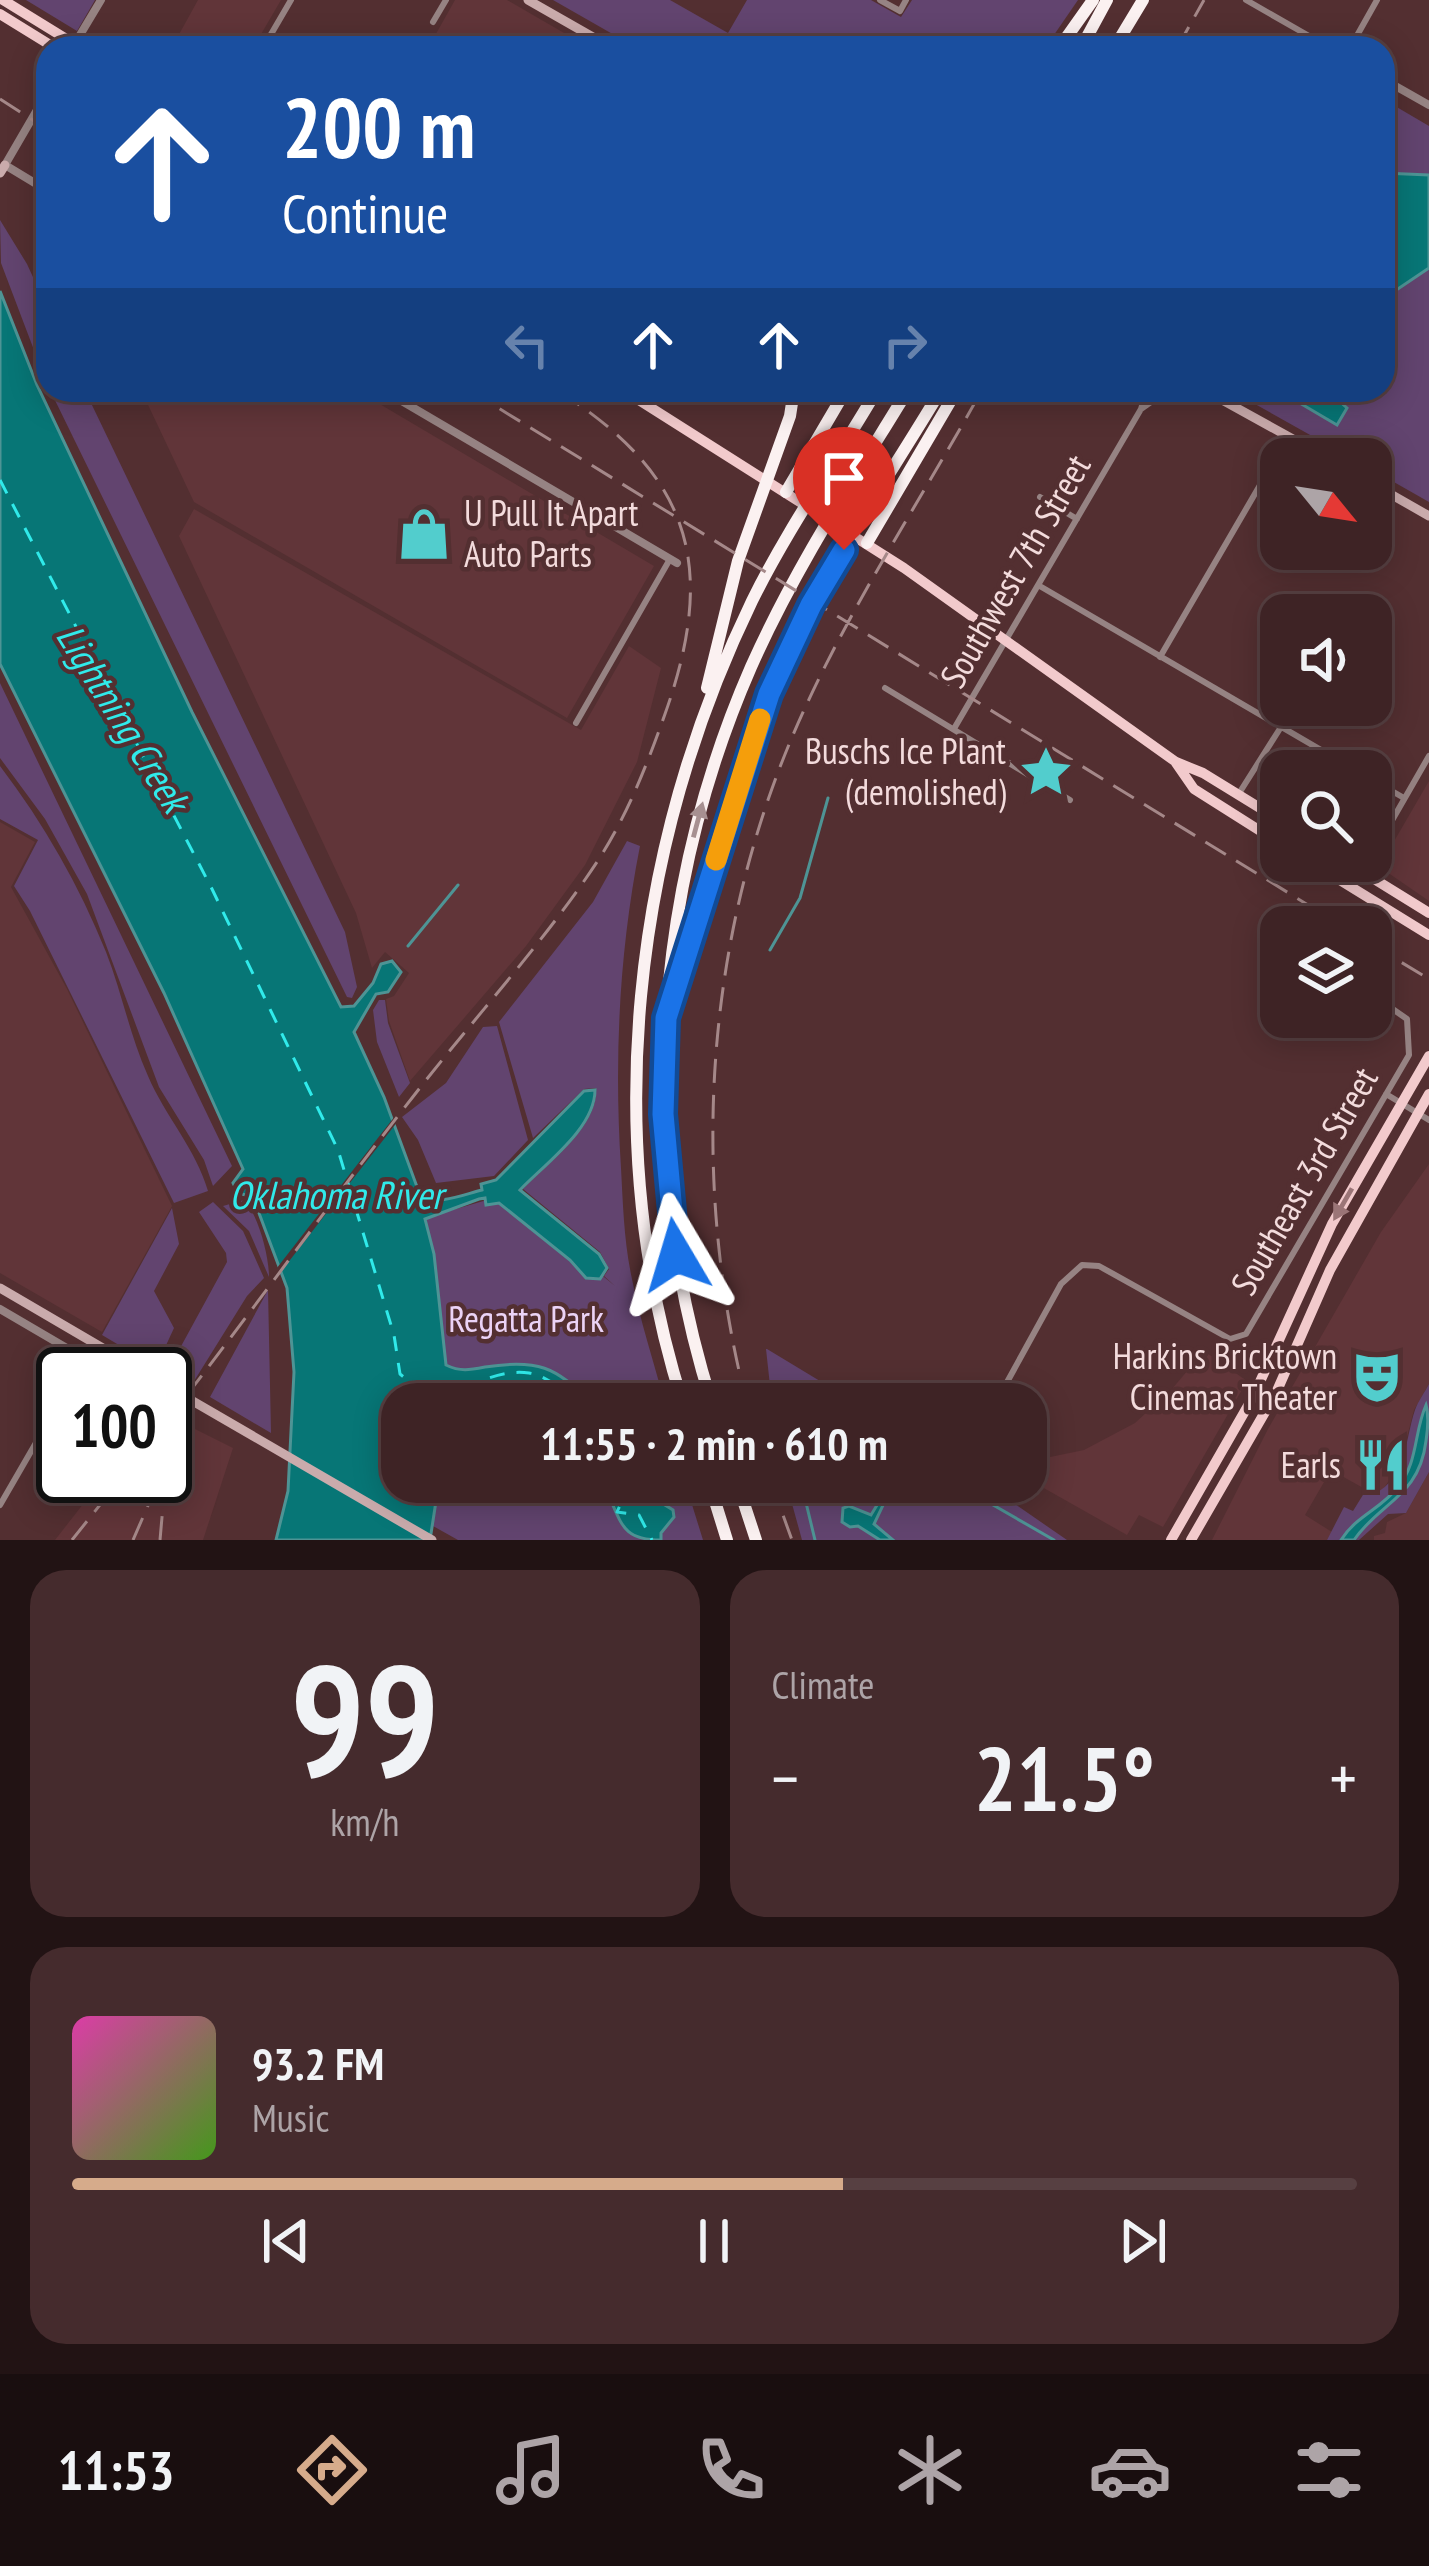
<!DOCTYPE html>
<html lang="en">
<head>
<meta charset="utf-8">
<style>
	:root { --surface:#3e2325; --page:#452b2d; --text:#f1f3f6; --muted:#ada4a7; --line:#574042; --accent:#d6ab8b }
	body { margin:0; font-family:"PT Sans Narrow",sans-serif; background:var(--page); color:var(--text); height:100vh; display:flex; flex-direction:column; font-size:45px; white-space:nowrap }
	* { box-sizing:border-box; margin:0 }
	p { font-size:39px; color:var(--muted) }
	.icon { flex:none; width:66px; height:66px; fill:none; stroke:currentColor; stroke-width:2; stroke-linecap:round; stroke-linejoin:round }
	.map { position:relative; height:1540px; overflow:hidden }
	.panel { display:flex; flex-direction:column; gap:30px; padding:30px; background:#221314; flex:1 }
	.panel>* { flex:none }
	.top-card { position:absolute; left:36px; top:36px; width:1359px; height:366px; border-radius:36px; box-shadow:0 6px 30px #0003,0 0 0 3px var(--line); background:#1a4fa0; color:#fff; overflow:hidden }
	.needle { width:78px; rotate:120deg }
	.buttons { position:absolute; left:1260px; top:438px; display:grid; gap:24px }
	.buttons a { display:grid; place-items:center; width:132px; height:132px; border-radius:24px; background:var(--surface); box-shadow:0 6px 30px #0003,0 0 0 3px var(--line); font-size:60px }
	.speed { position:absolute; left:36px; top:1347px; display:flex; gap:24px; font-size:60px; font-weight:700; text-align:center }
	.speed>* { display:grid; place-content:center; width:156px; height:156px; border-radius:50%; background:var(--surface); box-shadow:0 6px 30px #0003,0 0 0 3px var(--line); line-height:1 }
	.speed .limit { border:6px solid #111; border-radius:18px; background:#fff; color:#111 }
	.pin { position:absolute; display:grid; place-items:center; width:102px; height:102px; color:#fff; margin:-123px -51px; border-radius:50% 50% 50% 0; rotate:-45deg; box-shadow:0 0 12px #0007 }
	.pin .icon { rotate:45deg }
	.me { position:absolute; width:132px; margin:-66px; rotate:353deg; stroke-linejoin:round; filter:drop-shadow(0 0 9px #0008) }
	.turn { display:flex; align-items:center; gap:42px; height:252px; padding:0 48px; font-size:54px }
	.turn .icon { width:156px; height:156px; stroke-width:2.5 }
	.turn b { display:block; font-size:84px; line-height:102px }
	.lanes { display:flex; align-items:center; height:114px; padding:0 48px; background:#0003; justify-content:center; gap:60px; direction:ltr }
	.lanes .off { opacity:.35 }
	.big { font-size:90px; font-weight:700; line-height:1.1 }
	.panel .widget { flex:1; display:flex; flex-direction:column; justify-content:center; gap:18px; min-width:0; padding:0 42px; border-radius:36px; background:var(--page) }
	.panel .dial { align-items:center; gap:0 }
	.dial b { font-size:156px; line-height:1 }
	.song { display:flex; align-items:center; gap:36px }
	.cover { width:144px; height:144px; border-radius:18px; background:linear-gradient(135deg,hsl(320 70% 55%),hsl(100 70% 35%)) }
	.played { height:12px; border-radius:6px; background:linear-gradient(90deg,var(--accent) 60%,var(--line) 60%) }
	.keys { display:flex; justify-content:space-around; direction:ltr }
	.heat { display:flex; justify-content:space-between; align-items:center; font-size:66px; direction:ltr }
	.panel .tiles { flex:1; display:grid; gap:30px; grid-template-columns:1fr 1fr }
	.widget:last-child { grid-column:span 2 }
	.trip { position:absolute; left:381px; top:1383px; width:666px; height:120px; border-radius:36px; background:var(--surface); box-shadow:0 6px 30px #0003,0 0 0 3px var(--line); font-weight:700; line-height:120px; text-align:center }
	.dock { display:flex; height:192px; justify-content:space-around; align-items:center; background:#190e0f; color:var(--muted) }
	.dock .icon { width:84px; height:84px }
	.dock .current { color:var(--accent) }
	.dock b { font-size:54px; color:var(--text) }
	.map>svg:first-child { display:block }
	.built { fill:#613539 }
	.green { fill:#62446f }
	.water { fill:#077676; stroke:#4e9495; stroke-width:3 }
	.pier { fill:#532f31 }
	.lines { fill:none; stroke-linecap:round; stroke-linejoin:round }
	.stream { stroke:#4e9495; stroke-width:3 }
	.ferry { stroke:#30eaea; stroke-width:3; stroke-dasharray:15 12; stroke-linecap:butt }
	.minor { stroke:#968383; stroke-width:6 }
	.tertiary { stroke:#968383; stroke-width:8 }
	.secondary { stroke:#caabac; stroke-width:9 }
	.primary { stroke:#f2cacc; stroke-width:10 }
	.motorway { stroke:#fbf1f1; stroke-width:12 }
	.rail { stroke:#a58889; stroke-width:3; stroke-dasharray:24 12; stroke-linecap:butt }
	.oneway { fill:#a79091 }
	.oneway2 { fill:#9b7577 }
	.route-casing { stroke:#114b97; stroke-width:30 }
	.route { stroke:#1a73e8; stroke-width:21 }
	.slow { stroke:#f59e0b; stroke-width:21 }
	.labels { text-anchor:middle; stroke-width:9; stroke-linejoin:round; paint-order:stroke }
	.poi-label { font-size:36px; fill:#f3dbdc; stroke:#532f31; text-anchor:end }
	.street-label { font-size:36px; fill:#f3dbdc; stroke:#532f31 }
	.park-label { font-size:36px; fill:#ebd3f6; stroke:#532f31 }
	.water-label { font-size:39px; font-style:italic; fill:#30eaea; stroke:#532f31 }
</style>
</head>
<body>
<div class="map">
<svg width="1429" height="1540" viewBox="0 0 1429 1540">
	<rect width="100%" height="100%" fill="#532f31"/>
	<path class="built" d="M198 0H281L253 48H194L177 38Z
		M455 0H507L590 48H428Z
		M141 390H356L654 566 567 718 194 502Z
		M194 509 581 730 629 646 661 668 637 762 585 865 526 946 410 1081 389 1021 386 999 394 996 409 973 385 952 372 968 356 913 179 536Z
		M1429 781V901L1384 870 1382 862Z
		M0 822 35 842 11 887 67 989 172 1206 102 1332 0 1273Z
		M1429 1164V1384L1414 1410 1400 1464 1382 1491 1374 1494 1331 1470 1305 1515 1332 1532 1327 1540H1212L1268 1429 1381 1232Z
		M1204 1351 1247 1381 1163 1527 1139 1515 1127 1535 1026 1478V1462L1084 1450 1135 1423 1172 1389Z
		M165 1414 233 1448 203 1540H55L105 1476H165Z
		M1429 1472V1540H1374V1536L1385 1533 1387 1522 1406 1513Z"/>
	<path class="green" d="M26 0H95L77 31Z
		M553 0H670L728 33 747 0H871L901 17 912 0H1078L1045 48H637Z
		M1383 99 1429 126V502L1371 469V459H1353L1230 390H1383Z
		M0 220 27 264 48 310V387L1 263Z
		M50 390H84L91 403 345 932 357 987 352 998 347 997Z
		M0 683 232 1166 213 1186 204 1160 159 1087 87 894 45 819 0 758Z
		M0 766C44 824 79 885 106 952 122 993 130 1036 148 1076 165 1116 196 1149 208 1191L174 1203 30 911 14 886 38 840 0 819Z
		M627 841 640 846C619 952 614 1060 621 1168 623 1205 624 1242 632 1279 640 1321 654 1362 665 1404H444L441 1317 425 1218 504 1195 615 1286 604 1276 609 1269 600 1252 523 1189C548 1163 599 1126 596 1088L584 1089 533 1138 499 1022 593 902Z
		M379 1000H385L388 1023 410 1083 399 1097 377 1042 373 1010Z
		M497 1026 528 1140 494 1176 436 1183 418 1140 402 1117 446 1083 483 1027Z
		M244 1200C259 1216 269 1257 269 1277L249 1231 223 1206Z
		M213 1202 243 1231 264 1278 247 1296 191 1386 167 1372 227 1262 226 1253 199 1212Z
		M172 1208 179 1244 154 1291 174 1328 156 1367 102 1335Z
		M268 1290 271 1433 210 1397Z
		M766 1349H767L858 1404H772Z
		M1429 1384V1472L1406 1513 1388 1514 1359 1540H1327L1344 1507 1353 1511 1366 1490 1374 1494C1407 1478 1405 1439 1415 1410 1418 1401 1425 1392 1429 1384Z
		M439 1482H685L703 1540H458L433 1526Z
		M786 1482H983L1067 1540H802Z"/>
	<path class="water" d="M1383 173 1429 175V268L1383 299Z
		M0 291 37 385 192 712 341 1007 354 1006 373 983 381 964 392 961 401 972 388 992 376 994 354 1032 384 1097 420 1195C439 1206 462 1195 482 1190L481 1184 496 1180 584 1091 595 1090C595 1128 546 1163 520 1190L599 1254 607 1268 600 1279 586 1278 570 1260 499 1203 486 1205 485 1198 479 1199 425 1219 434 1254 446 1365C460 1372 470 1370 485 1367 536 1359 557 1366 592 1404H565L535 1384 511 1388 475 1404H402V1482H439L430 1540H276L288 1491 294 1372 287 1288 253 1197 238 1193 233 1183 243 1169 164 993 0 664Z
		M1305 390H1327L1347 408 1337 425 1298 402Z
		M1426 1405C1429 1416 1428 1428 1426 1441 1419 1497 1381 1501 1354 1540H1341C1356 1516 1381 1509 1398 1487 1418 1463 1414 1432 1426 1405Z
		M611 1482H657L660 1502 673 1510 674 1517 661 1533V1540C621 1540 622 1523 606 1490Z
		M882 1497 886 1499 874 1524 893 1540H880L858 1526 850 1527 842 1522 843 1508 849 1506 871 1515Z"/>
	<path class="pier" d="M395 1116 398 1121 276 1278 273 1273Z"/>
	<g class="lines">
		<path class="stream" d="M408 946 458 885
			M770 950 800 898 828 798
			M779 1382 818 1404
			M780 1384 784 1404
			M801 1482 815 1540
			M953 1482 1054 1540"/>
		<path class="ferry" d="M0 480 212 889 338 1150 394 1335 400 1374C451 1417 478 1366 529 1373 546 1375 565 1392 577 1404
			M622 1482 626 1492 617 1512 639 1515 652 1540"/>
		<path class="minor" d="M880 0 900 11 906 0
			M1246 0 1330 48
			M433 22 446 0
			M263 48 291 0
			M1350 48 1377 0
			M1141 409 1147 390
			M1040 497 1077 519
			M1038 585 1357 771
			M1160 657 1288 437
			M885 688 1070 800
			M576 723 670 559
			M955 727 1141 409 1168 390
			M1371 779 1404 798
			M1238 795 1281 727
			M1371 857 1429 756
			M1362 872 1368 861
			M1386 1094 1429 1120
			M76 1374 85 1359
			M995 1404 1061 1284 1082 1265 1099 1266 1230 1339 1246 1334 1409 1055 1407 1019 1371 994
			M0 1505 63 1396"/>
		<path class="tertiary" d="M74 45 101 0
			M1383 79 1429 105
			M48 91 5 165 48 191
			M383 390 677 563
			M0 1309 111 1374"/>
		<path class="secondary" d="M528 0 612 48
			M0 173 5 165
			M1186 390 1215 396 1329 459
			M1371 483 1429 516
			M0 1288 147 1374
			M165 1385 432 1540"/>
		<path class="primary" d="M3 0 81 48
			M0 14 55 48
			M623 390 904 568 1176 762 1203 773 1281 821
			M1176 763 1194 789 1281 844
			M1309 861 1429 935
			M1345 861 1429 913
			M1171 1540 1253 1397 1332 1224 1429 1056
			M1191 1540 1276 1393 1330 1270 1429 1094"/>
		<path class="motorway" d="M1059 48 1093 0
			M1081 48 1107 0
			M1114 48 1143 0
			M786 492 846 390
			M867 543 957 390
			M707 688 738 561 790 416 794 390
			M673 994C707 886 734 773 780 670 823 571 886 482 941 390
			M683 1404C599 1139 632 849 752 601 788 528 836 460 877 390
			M712 1404C636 1164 650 898 751 667 794 570 853 480 908 390
			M709 1482 727 1540
			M737 1482 756 1540"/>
		<path class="rail" d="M1177 48 1204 0
			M0 99 48 130
			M469 390 1344 927
			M1371 944 1429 979
			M747 1404C691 1186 703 951 790 742 842 618 917 507 982 390
			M165 1423C249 1316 328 1205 412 1098 473 1019 542 945 597 862 627 816 647 765 665 714 718 565 691 475 557 390
			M771 1482 792 1540
			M72 1540 123 1476
			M133 1540 157 1485
			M160 1540 165 1483 176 1442"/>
	</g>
	<defs><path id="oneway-solid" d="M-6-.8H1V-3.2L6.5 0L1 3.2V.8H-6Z" transform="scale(3)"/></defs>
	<use class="oneway" href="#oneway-solid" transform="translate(698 820) rotate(-75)"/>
	<use class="oneway2" href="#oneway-solid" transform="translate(1343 1204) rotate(120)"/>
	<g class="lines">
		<g class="route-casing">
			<path id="route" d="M676 1255 663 1114 666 1018 769 694 811 605 844 550"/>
		</g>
		<use href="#route" class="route"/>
		<path class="slow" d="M716 860 760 719"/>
	</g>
	<defs>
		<g id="shop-bare" transform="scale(4.14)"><path d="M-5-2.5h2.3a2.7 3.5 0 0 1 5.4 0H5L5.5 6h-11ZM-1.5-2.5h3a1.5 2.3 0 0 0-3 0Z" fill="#52cdcd" stroke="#532f31" stroke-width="2.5" paint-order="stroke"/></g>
		<g id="sight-bare" transform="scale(4.14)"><path d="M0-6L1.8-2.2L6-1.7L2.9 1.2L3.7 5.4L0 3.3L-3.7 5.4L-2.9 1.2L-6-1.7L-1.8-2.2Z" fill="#52cdcd" stroke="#532f31" stroke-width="2.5" paint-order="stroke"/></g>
		<g id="theatre-bare" transform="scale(4.14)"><path d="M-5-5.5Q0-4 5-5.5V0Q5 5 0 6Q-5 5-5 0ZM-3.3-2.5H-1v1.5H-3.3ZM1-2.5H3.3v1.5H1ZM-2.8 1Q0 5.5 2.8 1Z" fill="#52cdcd" stroke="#532f31" stroke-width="2.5" paint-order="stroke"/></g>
		<g id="restaurant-bare" transform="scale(4.14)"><path d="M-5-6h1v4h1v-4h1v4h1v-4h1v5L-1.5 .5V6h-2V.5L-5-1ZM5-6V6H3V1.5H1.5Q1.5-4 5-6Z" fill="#52cdcd" stroke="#532f31" stroke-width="2.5" paint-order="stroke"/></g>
	</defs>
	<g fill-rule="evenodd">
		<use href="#shop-bare" x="424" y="534"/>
		<use href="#sight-bare" x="1046" y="772"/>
		<use href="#theatre-bare" x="1377" y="1377"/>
		<use href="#restaurant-bare" x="1381" y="1465"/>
	</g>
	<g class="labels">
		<g class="poi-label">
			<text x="464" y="526" text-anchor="start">U Pull It Apart<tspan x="464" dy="41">Auto Parts</tspan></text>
			<text x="1006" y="764">Buschs Ice Plant<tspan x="1006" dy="41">(demolished)</tspan></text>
			<text x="1337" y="1369">Harkins Bricktown<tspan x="1337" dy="41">Cinemas Theater</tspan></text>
			<text x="1341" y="1478">Earls</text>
		</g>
		<g class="street-label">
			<text transform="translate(1015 571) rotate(-60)" y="13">Southwest 7th Street</text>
			<text transform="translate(1304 1181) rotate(-60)" y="13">Southeast 3rd Street</text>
		</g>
		<g class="park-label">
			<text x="526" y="1332">Regatta Park</text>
		</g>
		<g class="water-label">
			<text transform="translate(123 718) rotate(58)" y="14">Lightning Creek</text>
			<text x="336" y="1209">Oklahoma River</text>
		</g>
	</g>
</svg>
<div class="buttons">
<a><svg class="needle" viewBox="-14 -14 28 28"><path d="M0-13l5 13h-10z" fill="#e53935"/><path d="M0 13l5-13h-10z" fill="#ada4a7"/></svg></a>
<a><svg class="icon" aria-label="sound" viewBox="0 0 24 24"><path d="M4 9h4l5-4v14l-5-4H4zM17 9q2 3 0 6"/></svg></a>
<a><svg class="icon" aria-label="search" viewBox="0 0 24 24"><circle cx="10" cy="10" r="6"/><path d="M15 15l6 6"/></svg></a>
<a><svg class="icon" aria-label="layers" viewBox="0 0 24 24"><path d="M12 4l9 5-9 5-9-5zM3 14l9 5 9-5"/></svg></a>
</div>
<div class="speed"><div class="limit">100</div></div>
<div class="pin" style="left:844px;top:550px;background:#d93025"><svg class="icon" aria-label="arrive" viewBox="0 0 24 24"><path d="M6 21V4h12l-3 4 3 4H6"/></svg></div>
<svg class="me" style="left:676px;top:1255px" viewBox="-20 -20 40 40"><path d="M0-17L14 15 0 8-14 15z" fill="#1a73e8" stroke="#fff" stroke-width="4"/></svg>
<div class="trip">11:55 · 2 min · 610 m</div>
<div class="top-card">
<div class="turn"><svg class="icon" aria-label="ahead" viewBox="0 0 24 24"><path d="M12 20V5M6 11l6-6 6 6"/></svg><div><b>200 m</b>Continue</div></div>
<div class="lanes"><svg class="icon off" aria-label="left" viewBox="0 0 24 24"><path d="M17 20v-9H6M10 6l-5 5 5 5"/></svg><svg class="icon" aria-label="ahead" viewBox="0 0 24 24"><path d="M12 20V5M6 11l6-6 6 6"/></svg><svg class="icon" aria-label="ahead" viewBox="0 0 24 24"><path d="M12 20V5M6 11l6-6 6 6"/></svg><svg class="icon off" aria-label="right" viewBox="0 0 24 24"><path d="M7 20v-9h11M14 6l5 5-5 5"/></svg></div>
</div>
</div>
<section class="panel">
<div class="tiles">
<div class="widget dial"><b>99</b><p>km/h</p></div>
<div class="widget"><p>Climate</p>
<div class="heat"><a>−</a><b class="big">21.5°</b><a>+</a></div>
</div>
<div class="widget">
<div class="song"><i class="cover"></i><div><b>93.2 FM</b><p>Music</p></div></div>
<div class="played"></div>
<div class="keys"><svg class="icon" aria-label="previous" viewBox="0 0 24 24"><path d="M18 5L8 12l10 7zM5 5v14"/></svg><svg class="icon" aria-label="pause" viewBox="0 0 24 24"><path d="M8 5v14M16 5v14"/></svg><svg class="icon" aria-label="next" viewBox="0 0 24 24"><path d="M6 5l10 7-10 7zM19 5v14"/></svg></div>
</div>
</div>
</section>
<nav class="dock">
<b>11:53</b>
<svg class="icon current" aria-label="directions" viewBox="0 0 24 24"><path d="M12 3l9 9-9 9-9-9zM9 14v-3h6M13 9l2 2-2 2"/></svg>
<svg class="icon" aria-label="music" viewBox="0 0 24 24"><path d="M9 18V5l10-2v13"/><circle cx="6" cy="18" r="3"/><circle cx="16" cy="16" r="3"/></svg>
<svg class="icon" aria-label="phone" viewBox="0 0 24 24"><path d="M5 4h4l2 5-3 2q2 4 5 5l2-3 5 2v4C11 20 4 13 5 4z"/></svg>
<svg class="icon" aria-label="climate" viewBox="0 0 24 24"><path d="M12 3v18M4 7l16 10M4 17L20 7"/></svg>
<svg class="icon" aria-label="car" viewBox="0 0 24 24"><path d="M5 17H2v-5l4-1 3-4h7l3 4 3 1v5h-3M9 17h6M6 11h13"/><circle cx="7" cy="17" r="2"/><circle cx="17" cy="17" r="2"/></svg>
<svg class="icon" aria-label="filters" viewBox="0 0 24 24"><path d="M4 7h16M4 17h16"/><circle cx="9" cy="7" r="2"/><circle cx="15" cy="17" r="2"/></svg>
</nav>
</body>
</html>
